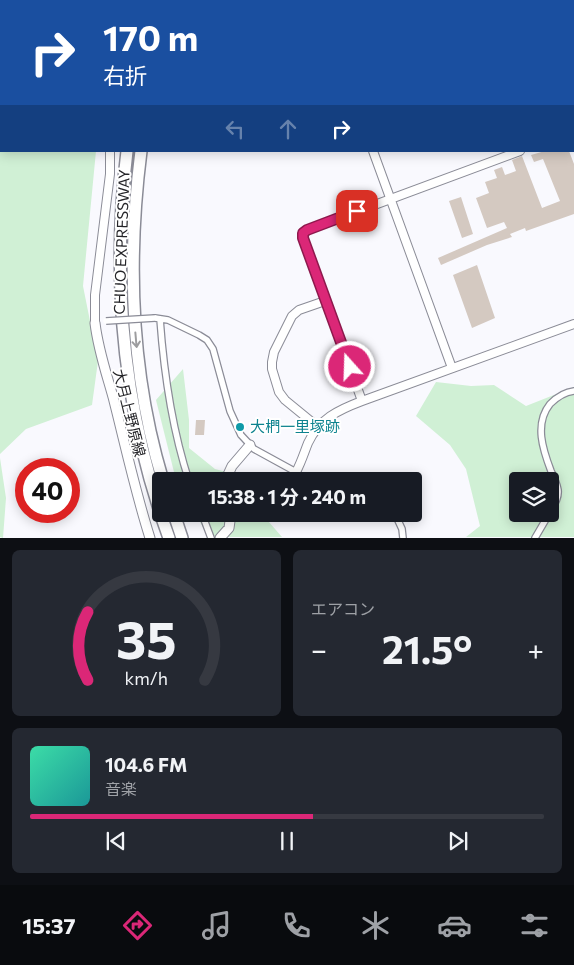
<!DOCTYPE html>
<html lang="ja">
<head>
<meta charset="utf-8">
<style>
	:root { --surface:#171b24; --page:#242831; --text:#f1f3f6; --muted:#9ea1a6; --line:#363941; --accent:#db2777 }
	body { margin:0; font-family:Commissioner,"Noto Sans JP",sans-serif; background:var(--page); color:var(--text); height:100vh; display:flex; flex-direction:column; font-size:19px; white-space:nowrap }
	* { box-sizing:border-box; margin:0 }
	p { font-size:16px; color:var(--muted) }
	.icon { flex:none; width:28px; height:28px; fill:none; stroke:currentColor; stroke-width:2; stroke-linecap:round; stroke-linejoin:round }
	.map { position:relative; height:538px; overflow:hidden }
	.panel { display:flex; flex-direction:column; gap:12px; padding:12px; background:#0d0f14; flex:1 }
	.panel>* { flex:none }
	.banner { position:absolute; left:0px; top:0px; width:575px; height:152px; box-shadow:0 2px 12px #0003; background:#1a4fa0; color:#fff; overflow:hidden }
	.buttons { position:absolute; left:509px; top:472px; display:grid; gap:10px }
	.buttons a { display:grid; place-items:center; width:50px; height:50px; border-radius:5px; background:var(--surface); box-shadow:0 2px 12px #0003; font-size:25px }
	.speed { position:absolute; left:15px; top:458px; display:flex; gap:10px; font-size:25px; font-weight:700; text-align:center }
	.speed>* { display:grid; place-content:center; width:65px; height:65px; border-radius:50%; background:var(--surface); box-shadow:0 2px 12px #0003; line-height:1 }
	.speed .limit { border:8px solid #d22; background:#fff; color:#111 }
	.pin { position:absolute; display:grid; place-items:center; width:42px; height:42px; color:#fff; margin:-21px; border-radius:10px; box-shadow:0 2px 8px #0006 }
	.me { position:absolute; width:55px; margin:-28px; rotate:340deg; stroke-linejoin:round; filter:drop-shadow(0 0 4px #0008) }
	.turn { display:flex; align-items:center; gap:18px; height:105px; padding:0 20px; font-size:22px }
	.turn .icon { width:65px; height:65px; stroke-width:2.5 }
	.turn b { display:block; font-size:35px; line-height:42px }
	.lanes { display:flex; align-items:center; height:48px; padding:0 20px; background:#0003; justify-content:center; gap:25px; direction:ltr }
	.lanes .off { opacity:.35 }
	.big { font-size:38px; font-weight:700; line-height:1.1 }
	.panel .tile { flex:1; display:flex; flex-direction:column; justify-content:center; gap:8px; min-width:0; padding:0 18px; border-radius:8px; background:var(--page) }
	.panel .dial { align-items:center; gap:0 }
	.dial svg { height:130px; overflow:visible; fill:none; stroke:var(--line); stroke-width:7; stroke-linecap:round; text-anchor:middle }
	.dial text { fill:var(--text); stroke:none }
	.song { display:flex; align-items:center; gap:15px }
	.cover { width:60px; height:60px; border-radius:8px; background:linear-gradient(135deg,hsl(160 70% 55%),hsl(180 70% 35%)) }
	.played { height:5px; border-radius:2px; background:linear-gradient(90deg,var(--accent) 55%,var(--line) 55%) }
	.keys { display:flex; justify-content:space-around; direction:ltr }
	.heat { display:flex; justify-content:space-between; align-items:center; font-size:28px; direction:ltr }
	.panel .tiles { flex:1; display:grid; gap:12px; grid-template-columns:1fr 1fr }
	.tile:last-child { grid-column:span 2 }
	.trip { position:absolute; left:152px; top:472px; width:270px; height:50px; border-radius:5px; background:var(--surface); box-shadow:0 2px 12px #0003; font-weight:700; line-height:50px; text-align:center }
	.tabs { display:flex; height:80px; justify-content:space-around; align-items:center; background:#090b0e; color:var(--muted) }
	.tabs .icon { width:35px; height:35px }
	.tabs .active { color:var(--accent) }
	.tabs b { font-size:22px; color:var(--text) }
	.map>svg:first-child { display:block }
	.green { fill:#d0f0d5; fill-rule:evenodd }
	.building { fill:#d4c9c1 }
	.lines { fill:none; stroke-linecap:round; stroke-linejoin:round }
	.minor-casing { stroke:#8b8c97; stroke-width:8 }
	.tertiary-casing { stroke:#8b8c97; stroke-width:10 }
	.primary-casing { stroke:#8b8c97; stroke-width:11 }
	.motorway-casing { stroke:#8b8c97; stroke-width:14 }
	.minor { stroke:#fff; stroke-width:5.5 }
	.tertiary { stroke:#fff; stroke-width:8 }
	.primary { stroke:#fff; stroke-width:9 }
	.motorway { stroke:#fff; stroke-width:11 }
	.minor-bridge-casing { stroke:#8b8c97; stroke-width:8; stroke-linecap:butt }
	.minor-bridge { stroke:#fff; stroke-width:5.5 }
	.oneway { stroke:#9d9d9f }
	.route-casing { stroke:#8e194d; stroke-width:12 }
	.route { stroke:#db2777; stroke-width:9 }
	.culture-dot { fill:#0f9aa8; stroke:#fff; stroke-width:2 }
	.labels { text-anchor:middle; stroke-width:4; stroke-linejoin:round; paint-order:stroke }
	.street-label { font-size:15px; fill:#252529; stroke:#fff }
	.culture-label { font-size:15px; fill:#0d838f; stroke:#fff; text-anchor:start }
</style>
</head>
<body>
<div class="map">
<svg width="574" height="538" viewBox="0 0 574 538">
	<rect width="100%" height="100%" fill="#f9f9fe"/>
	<path class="green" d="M185 0H308L186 1Z
		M0 55 1 151H96L83 286 98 361 92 405 26 429 0 454Z
		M183 369 189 420V448L215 469 234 474 235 481H179L174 472 156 400Z
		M436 382 471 386 494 385 526 406 574 387V537H466L480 526 466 469 450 445 416 416ZM518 481H550V514H518Z
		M0 458 6 498 3 538 0 537Z
		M196 514H262L282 537H208Z"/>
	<path class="building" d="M545 151H569L574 164V214L526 231 525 228 510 234 512 237 487 245 441 265 438 258 507 228 504 222 487 228 476 198 489 193 485 182 497 178 494 170 502 167 505 175 516 171 512 160 522 156 542 208 560 201 543 159 534 162 531 155Z
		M461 197 473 234 462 238 449 201Z
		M477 265 495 318 472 328 453 275Z
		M196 420H205L204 435H195Z"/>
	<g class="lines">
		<g class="minor-casing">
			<path id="minor" d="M0 15H1
				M155 318 168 320 199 335 207 340 213 349 230 411 241 435 254 449 296 472 307 481
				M160 319C164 374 172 429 189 481
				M550 512C554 505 559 498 558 490 557 484 554 477 551 471 543 450 534 424 550 404 556 398 565 392 574 391
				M202 514 211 538
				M395 514 402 529 403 538
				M535 538 549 514"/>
		</g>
		<g class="tertiary-casing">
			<path id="tertiary" d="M517 0V1
				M140 1V0
				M324 1 325 0
				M373 151 452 368
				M95 323V295L110 174V151
				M362 401 303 238V233L307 230 520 151
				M318 427 285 400 279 392 272 369V362L274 352 292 316 299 310 325 301
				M296 472C301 463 304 453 308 443 319 419 338 410 362 401L574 324"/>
		</g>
		<g class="primary-casing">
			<path id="primary" d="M95 323C98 349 106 372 113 397 125 444 135 491 150 538
				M225 481 232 466 250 445
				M220 538 229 528 231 514"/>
		</g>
		<g class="motorway-casing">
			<path id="motorway" d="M158 1V0
				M169 1V0
				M127 151C111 282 124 414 169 538
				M141 151C127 261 131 375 163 481
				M174 514 182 538"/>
		</g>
		<use href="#minor" class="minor"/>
		<use href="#tertiary" class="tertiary"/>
		<use href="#primary" class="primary"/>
		<use href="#motorway" class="motorway"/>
		<g class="minor-bridge-casing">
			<path id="minor-bridge" d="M106 321 155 318"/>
		</g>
		<use href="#minor-bridge" class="minor-bridge"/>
	</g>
	<defs><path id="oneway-shaft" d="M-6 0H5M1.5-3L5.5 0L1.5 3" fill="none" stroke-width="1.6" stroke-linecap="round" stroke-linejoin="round" transform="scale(1.25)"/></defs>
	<use class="oneway" href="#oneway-shaft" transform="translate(136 340) rotate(85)"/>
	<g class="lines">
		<g class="route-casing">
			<path id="route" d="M350 367 303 238V233L307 230 357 211"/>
		</g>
		<use href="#route" class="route"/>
	</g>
	<circle class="culture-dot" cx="240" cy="427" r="5"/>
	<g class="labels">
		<g class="street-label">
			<text transform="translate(122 242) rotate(-88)" y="5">CHUO EXPRESSWAY</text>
			<text transform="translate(129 413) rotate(76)" y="5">大月上野原線</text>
		</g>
		<g class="culture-label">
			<text x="250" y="432">大椚一里塚跡</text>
		</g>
	</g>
</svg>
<div class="buttons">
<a><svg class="icon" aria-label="layers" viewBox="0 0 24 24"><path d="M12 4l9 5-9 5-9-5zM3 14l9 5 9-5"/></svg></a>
</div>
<div class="speed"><div class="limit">40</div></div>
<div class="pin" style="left:357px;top:211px;background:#d93025"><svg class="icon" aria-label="arrive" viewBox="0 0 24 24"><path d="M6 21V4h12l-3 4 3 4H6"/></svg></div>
<svg class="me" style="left:350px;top:367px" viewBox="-20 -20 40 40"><circle r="17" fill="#db2777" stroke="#fff" stroke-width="3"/><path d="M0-11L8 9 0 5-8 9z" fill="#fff"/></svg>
<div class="trip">15:38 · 1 分 · 240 m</div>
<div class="banner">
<div class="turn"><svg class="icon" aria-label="right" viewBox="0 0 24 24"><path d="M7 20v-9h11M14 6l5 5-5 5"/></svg><div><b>170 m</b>右折</div></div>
<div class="lanes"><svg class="icon off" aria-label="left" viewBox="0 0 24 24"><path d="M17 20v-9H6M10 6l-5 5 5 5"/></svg><svg class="icon off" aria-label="ahead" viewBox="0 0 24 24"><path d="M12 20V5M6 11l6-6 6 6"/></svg><svg class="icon" aria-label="right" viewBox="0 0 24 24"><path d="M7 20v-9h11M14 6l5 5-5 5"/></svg></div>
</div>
</div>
<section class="panel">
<div class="tiles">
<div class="tile dial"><svg viewBox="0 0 100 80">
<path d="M14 69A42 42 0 1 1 86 69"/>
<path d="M14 69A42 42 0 0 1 14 27" stroke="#db2777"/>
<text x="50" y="56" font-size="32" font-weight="700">35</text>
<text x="50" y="72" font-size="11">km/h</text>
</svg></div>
<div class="tile"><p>エアコン</p>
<div class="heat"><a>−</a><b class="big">21.5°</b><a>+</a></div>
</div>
<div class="tile">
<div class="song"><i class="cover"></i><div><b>104.6 FM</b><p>音楽</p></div></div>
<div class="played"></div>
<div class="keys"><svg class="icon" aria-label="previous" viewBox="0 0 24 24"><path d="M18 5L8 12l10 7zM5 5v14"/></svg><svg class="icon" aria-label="pause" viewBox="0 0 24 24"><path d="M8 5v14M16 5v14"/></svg><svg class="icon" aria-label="next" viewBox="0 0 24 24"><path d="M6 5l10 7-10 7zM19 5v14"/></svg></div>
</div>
</div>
</section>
<nav class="tabs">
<b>15:37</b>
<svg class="icon active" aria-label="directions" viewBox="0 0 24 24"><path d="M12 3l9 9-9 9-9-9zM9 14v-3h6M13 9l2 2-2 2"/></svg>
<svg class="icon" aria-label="music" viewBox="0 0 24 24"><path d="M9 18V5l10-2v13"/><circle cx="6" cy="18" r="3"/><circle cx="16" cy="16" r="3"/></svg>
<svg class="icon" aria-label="phone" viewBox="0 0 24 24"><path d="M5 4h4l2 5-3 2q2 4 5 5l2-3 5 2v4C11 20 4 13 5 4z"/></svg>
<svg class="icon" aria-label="climate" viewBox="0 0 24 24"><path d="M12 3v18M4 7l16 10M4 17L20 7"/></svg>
<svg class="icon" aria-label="car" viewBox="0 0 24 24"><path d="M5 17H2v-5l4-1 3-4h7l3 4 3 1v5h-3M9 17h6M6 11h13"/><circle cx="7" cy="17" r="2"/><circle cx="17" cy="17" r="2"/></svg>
<svg class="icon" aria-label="filters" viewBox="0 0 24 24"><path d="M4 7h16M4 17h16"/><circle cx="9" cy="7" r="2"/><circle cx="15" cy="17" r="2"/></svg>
</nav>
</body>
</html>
